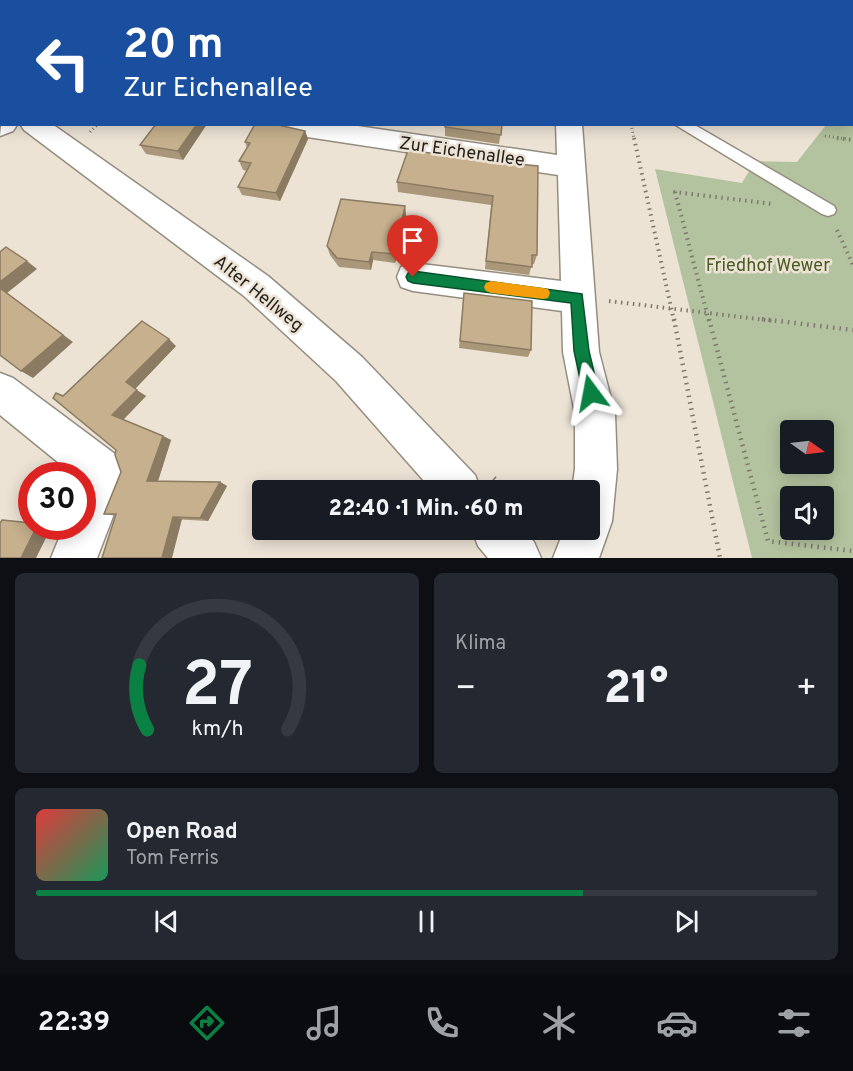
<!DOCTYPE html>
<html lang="de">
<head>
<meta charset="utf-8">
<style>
	:root { --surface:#171b24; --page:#242831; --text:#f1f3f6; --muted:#9ea1a6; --line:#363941; --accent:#0b8043 }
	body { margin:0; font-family:Overpass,sans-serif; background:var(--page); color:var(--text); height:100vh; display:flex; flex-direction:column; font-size:22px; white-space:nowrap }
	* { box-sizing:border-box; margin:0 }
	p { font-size:20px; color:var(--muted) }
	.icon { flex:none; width:33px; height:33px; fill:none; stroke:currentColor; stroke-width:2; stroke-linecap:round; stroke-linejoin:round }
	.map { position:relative; height:558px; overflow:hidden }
	.panel { display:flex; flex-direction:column; gap:15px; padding:15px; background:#0d0f14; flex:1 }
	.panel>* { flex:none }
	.top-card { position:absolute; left:0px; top:0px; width:854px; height:126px; box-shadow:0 3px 15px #0003; background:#1a4fa0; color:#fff; overflow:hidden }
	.needle { width:39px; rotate:104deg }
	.buttons { position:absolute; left:780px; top:420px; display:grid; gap:12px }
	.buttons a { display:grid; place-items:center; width:54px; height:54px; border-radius:6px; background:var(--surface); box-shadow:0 3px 15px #0003; font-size:30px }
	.speed { position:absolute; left:18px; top:462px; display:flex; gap:12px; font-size:30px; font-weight:700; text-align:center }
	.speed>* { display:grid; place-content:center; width:78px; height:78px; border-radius:50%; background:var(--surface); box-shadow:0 3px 15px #0003; line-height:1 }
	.speed .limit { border:9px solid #d22; background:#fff; color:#111 }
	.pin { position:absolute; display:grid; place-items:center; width:51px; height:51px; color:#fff; margin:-62px -26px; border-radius:50% 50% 50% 0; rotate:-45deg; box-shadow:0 0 6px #0007 }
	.pin .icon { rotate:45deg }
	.me { position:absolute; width:66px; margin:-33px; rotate:347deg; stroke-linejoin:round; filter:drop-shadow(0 0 4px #0008) }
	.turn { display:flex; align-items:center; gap:21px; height:126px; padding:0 24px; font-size:27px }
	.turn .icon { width:78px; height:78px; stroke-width:2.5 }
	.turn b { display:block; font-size:42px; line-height:51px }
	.big { font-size:45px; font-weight:800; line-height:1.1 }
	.panel .card { flex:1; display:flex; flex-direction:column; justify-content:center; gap:9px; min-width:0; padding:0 21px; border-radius:9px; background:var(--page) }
	.panel .dial { align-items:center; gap:0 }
	.dial svg { height:156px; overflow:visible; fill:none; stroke:var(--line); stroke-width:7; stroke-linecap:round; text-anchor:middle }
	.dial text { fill:var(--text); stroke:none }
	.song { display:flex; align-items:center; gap:18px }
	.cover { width:72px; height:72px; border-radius:9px; background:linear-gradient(135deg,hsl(0 70% 55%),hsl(150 70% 35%)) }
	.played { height:6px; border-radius:3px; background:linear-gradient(90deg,var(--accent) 70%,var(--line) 70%) }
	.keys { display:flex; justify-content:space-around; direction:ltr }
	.heat { display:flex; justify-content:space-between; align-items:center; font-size:33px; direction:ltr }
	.panel .tiles { flex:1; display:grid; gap:15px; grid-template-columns:1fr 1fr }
	.card:last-child { grid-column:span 2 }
	.trip { position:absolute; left:252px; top:480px; width:348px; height:60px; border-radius:6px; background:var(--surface); box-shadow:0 3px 15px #0003; font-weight:800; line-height:60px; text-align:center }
	.tabs { display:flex; height:96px; justify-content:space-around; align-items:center; background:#090b0e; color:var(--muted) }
	.tabs .icon { width:42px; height:42px }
	.tabs .active { color:var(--accent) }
	.tabs b { font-size:27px; color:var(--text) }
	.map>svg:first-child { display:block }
	.green { fill:#b4c39f; fill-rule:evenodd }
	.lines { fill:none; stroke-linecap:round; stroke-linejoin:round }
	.lane-casing { stroke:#958d80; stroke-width:3 }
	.street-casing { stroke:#958d80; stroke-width:3 }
	.secondary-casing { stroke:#958d80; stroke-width:3 }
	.path-far2 { stroke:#7e786f; stroke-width:3; stroke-dasharray:1 3; stroke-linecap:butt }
	.path-far1 { stroke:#7e786f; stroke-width:4; stroke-dasharray:1.5 4.5; stroke-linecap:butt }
	.path { stroke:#7e786f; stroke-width:4.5; stroke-dasharray:1.5 5; stroke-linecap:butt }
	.lane { fill:#fff; fill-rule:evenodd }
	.street { fill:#fff; fill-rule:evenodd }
	.secondary { fill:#fff; fill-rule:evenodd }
	.wall { fill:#aa9779 }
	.shaded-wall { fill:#8b7b63 }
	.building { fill:#c6b08d; stroke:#8b7b63; stroke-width:1.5 }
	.route { fill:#0b8043; stroke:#07532c; stroke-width:1.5 }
	.slow { fill:#f59e0b }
	.labels { text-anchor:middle; stroke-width:5; stroke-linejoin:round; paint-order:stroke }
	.street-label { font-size:18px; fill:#221f1a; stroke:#ece3d5 }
	.park-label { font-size:18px; fill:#475b23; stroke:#ece3d5 }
</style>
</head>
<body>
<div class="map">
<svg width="853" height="558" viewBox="0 0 853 558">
	<rect width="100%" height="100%" fill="#ece3d5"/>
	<path class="green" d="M853 91V558H752L655 169 742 183 755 161 797 162 826 125 852 124ZM790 430H824V464H790ZM790 496H824V530H790Z"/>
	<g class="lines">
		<g class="lane-casing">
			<path id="lane" d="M674 124H693L834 206 836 210 834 214 828 216 822 214Z"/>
		</g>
		<g class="street-casing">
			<path id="street" d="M2 117V124L17 125 13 131 0 136Z
				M268 124H344L557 155 556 124H582L599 352 615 414 617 469 612 521 599 558H553L564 530H590V490H572L575 469V414L563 352 562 311 413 291 401 287 397 277 401 267 413 263 561 281 558 175 281 133 272 130Z
				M0 373 13 378 123 460 129 475 97 558H51L64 526H82V476H75L0 415Z"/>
		</g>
		<g class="secondary-casing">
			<path id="secondary" d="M0 79H2V96H0Z
				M20 124H52L268 276 362 357 475 475 481 490H432L336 381 244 296 24 130Z
				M472 530H523L534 542 541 558H488L478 546Z"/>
		</g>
		<path class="path-far2" d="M0 53 2 55
			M631 124 634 139
			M90 132 98 124
			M825 136 847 139"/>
		<path class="path-far1" d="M634 138 674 321
			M837 138 853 140
			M837 230 853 265
			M609 301 774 321
			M709 321 675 192 773 204"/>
		<path class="path" d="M674 319 720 558
			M709 319 768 541 853 551
			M762 319 853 330
			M494 478 507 490"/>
		<use href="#lane" class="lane"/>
		<use href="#street" class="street"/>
		<use href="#secondary" class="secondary"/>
	</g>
	<path class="wall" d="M156 124H207L183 160 146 154 140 145Z
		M502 124 499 144 445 136V127Z
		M305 131 308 139 280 201 242 195 238 187 247 171 243 170 239 161 247 148 245 142Z
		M497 162 537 255 534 264H532L529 275 485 269 491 205 398 192 397 182Z
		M405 206 406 215 395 263 373 260 371 270 339 267 330 255 327 246Z
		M464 293 531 350 528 357 459 348Z
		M176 346 135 389 146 396 123 420 163 436 171 440 158 481 220 482 227 486 208 521 116 516 104 514 121 472 116 450 63 396Z"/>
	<path class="shaded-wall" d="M197 124H207L183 160 178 151Z
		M305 131 308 139 280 201 276 193Z
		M405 206 406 215 395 263V254Z
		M372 252 373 260 371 270 369 262Z
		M27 261 37 269 7 293 73 342 33 378 21 371 0 288V282Z
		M169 339 176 346 135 389 146 396 122 421 112 415 126 382Z
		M163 436 171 440 157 484 147 481Z
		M220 482 227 486 208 521 200 518Z
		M173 517 182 519 172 558H162Z
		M37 526H52L36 558H21Z"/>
	<path class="building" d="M156 124H197L178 151 140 145Z
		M255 124H274L305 131 276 193 238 187 251 163 239 161 250 143 245 142Z
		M446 124H502L501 135 445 127Z
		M408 150 438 154 439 150 497 158V162L538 166 537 255H532V267L486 261 493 196 397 182Z
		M341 199 405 206 395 254 372 252 369 262 337 258 327 246Z
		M6 247 27 261 0 282V252Z
		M0 288 63 335 21 371 0 355Z
		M464 293 532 301 531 350 460 341Z
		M142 321 169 339 126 382 137 390 112 415 163 436 147 481 220 482 200 518 173 517 162 558H102L116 514H104L121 472 115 455 116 450 53 398 56 393 63 396Z
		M2 520 32 523V526H37L21 558H0V523Z"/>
	<path class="route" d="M413 271 582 294 589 351 599 393 596 399 591 401 585 399 583 393 574 351 571 303 413 283 408 281 406 277 408 273Z"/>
	<path class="slow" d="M491 281 543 288 548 289 550 293 548 298 543 299 491 293 486 291 484 287 486 283Z"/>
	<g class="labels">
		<g class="street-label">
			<text transform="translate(462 151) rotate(8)" y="6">Zur Eichenallee</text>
			<text transform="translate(259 293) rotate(39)" y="6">Alter Hellweg</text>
		</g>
		<g class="park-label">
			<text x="768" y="271">Friedhof Wewer</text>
		</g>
	</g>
</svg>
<div class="buttons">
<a><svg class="needle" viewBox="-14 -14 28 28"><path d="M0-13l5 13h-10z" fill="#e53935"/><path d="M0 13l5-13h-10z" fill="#9ea1a6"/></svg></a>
<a><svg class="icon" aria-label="sound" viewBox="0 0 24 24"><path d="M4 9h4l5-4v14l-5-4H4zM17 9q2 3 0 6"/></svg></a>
</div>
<div class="speed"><div class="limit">30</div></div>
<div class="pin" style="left:413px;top:277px;background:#d93025"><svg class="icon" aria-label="arrive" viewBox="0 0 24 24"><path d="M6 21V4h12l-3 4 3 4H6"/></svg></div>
<svg class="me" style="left:591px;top:393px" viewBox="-20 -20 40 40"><path d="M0-17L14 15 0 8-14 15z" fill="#0b8043" stroke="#fff" stroke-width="4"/></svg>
<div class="trip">22:40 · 1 Min. · 60 m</div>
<div class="top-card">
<div class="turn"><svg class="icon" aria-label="left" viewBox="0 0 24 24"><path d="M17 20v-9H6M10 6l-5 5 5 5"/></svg><div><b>20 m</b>Zur Eichenallee</div></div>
</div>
</div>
<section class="panel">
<div class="tiles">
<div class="card dial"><svg viewBox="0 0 100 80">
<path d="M14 69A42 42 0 1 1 86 69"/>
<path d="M14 69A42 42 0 0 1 10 36" stroke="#0b8043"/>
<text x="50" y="56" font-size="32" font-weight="700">27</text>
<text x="50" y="72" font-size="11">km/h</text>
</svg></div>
<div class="card"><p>Klima</p>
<div class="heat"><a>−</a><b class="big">21°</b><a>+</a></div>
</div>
<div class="card">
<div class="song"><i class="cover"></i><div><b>Open Road</b><p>Tom Ferris</p></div></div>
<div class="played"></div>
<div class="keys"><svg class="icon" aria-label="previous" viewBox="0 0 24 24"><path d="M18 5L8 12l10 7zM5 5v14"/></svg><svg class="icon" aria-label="pause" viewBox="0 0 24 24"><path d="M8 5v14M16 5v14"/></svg><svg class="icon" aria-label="next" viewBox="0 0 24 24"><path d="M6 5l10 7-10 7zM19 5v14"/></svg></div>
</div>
</div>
</section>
<nav class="tabs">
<b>22:39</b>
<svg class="icon active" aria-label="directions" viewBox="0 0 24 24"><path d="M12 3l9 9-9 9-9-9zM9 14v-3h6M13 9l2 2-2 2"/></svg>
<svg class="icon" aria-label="music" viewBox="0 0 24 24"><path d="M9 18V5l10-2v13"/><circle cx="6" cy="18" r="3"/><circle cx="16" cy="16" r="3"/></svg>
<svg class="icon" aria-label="phone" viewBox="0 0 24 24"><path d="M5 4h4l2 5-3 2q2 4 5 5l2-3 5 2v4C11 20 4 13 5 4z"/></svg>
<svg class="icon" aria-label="climate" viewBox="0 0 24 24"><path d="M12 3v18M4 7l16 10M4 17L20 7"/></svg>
<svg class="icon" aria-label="car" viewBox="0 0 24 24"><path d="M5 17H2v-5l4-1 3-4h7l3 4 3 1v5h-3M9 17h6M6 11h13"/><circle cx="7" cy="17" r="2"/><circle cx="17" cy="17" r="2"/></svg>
<svg class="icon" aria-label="filters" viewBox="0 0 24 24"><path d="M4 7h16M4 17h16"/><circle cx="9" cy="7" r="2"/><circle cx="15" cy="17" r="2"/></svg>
</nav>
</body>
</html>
